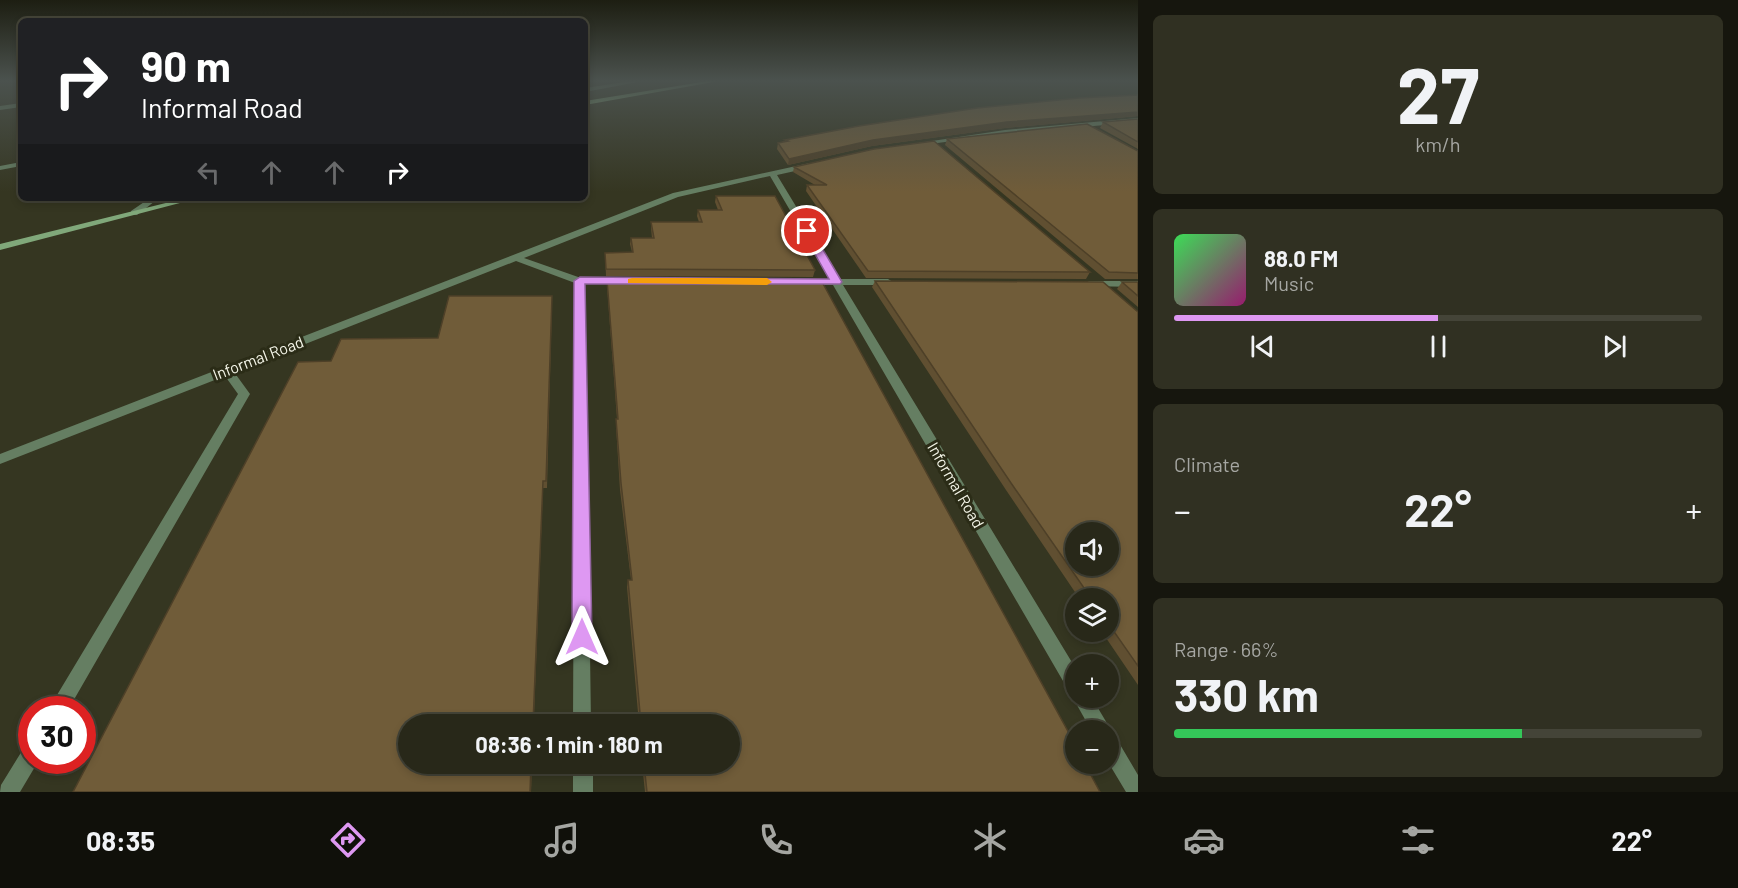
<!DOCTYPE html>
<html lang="en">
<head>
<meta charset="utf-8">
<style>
	:root { --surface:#282819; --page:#303022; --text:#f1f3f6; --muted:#a5a6a2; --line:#444438; --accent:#de98f2 }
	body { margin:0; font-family:Barlow,sans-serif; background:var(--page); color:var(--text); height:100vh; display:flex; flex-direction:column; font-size:22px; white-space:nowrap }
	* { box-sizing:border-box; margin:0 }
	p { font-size:20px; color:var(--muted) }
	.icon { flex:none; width:33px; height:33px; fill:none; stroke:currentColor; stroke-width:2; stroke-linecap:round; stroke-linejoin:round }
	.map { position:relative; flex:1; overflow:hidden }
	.details { display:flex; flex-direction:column; gap:15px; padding:15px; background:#16160e; width:600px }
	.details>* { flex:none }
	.banner { position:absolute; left:18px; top:18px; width:570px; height:183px; border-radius:9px; box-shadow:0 3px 9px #0003,0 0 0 2px var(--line); background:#202124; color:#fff; overflow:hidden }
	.tools { position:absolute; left:1065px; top:522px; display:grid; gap:12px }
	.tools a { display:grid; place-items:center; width:54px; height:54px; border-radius:50%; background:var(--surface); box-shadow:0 3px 9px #0003,0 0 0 2px var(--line); font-size:30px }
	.speed { position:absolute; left:18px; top:696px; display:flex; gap:12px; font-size:30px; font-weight:700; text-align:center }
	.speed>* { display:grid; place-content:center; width:78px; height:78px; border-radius:50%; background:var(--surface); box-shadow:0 3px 9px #0003,0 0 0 2px var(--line); line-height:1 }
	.speed .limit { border:9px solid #d22; background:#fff; color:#111 }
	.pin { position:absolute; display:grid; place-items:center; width:51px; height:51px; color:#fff; margin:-26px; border:3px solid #fff; border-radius:50%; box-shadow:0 2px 6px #0007 }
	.me { position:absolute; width:66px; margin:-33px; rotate:0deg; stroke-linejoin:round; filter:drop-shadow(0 0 4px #0008) }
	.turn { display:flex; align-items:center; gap:21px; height:126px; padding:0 24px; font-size:27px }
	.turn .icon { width:78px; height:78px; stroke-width:2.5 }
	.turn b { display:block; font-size:42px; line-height:51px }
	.lanes { display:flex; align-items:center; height:57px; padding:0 24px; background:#0003; justify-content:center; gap:30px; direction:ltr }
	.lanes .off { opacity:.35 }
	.big { font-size:45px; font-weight:700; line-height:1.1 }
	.details .widget { flex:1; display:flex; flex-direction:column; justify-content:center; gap:9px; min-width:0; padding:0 21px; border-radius:9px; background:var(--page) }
	.details .dial { align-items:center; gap:0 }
	.dial b { font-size:78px; line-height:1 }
	.song { display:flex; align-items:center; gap:18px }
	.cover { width:72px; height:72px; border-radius:9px; background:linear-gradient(135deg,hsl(130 70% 55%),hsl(320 70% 35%)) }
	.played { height:6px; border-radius:3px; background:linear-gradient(90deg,var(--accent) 50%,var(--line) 50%) }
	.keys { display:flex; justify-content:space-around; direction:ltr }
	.heat { display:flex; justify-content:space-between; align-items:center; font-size:33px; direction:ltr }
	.charge { height:9px; border-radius:4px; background:linear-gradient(90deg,#34c759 66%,var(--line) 0) }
	.trip { position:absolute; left:398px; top:714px; width:342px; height:60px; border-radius:30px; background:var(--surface); box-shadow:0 3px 9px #0003,0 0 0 2px var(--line); font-weight:700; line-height:60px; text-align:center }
	.tab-bar { display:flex; height:96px; justify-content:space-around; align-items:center; background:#10100a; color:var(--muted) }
	.tab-bar .icon { width:42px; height:42px }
	.tab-bar .current { color:var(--accent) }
	.tab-bar b { font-size:27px; color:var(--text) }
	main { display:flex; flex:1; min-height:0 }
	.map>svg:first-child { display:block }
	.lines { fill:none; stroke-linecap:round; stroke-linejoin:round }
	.minor { fill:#657e62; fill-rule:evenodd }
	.secondary { fill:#80a87a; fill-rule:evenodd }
	.wall { fill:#604f31 }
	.shaded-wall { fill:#4e4028 }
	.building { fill:#705c39; stroke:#4e4028; stroke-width:1.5; fill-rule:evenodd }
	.route { fill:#de98f2; stroke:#90639d; stroke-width:1.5 }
	.slow { fill:#f59e0b }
	.labels { text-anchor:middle; stroke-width:6; stroke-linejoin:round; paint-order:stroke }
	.street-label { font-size:16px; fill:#f4f5e8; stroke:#2b2c17 }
</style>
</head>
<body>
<main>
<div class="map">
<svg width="1138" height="792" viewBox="0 0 1138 792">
	<rect width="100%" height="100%" fill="#353621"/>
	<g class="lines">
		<path class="minor" d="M631 81H643L585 92V88Z
			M21 103V107L0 110V106Z
			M1138 118V122L1005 134 915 146 912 144 1005 130Z
			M21 162V166L0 170V166Z
			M810 163 814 165 813 167 777 175 840 279H888L893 282 888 285H843L1076 669V698H1092L1111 730 1109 734 1115 736 1138 775V792H1126L1108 762V730H1091L1073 698 1074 695 1070 693 833 285H807L802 282 807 279H830L770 176 678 197 524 258 581 278H621L626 281 621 284H585L591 724H573L575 283 516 261 234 372 250 394 68 710H48L238 394 225 376 0 464V454L673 193Z
			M150 198H159L137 215H131V211Z
			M1089 281H1138V287L1086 286 1084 284Z
			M32 743V760H39L20 792H0L1 785 25 746Z
			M573 764H593V792H573Z"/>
		<path class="secondary" d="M708 81H719L585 105V101Z
			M186 198H199L0 250V244Z"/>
	</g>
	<path class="wall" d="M1138 95V116L1005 128 872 146 788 165 777 149 778 143 785 141V140Z
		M1138 119V149L1100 128 1103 122Z
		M947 139 1138 151V279H1105L945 145Z
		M794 167 1090 272 1086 279 866 278 806 191 807 185H815L793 172Z
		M716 196 815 270 813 277 606 276 605 253 632 252 630 244 631 238H652L651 228V222H699L697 216 698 210H718L715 202Z
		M607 280 1100 792H645L642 764H729V724H639L627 587 628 580H631L620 490 616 426V419H617L607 286Z
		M875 281 1138 312V685L1102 632H1108V598H1079L1006 490 872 287Z
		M1122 282H1138V307L1117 289Z
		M552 303 547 488H543L531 792H73L331 361 438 338Z"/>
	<path class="shaded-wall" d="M1138 112V116L1005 128 872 146 788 165 789 159 873 140 1007 122Z
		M531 764H532L531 792H530Z"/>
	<path class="building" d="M1138 95V112L1007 122 873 140 789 159 778 143 788 141 785 140 859 126 977 108 1079 98Z
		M1138 119V142L1103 122Z
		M1087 124 1138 151V273L1109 272 947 139Z
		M934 141 1090 272 868 271 807 185H827L794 167 874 149Z
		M716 196H775L815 270 606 269 605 253 633 252 631 238H654L651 222H702L698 210H722Z
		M607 280H821L1076 746V764H1085L1100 792H647L644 764H729V724H641L628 580H632L621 483 616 419H618Z
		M875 281 1103 282 1138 312V666L1108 623V598H1091L1011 483ZM1076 532H1108V566H1076Z
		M1122 282H1138V296Z
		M449 296H552L546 481H543L533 724H408V764H531L530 792H73L298 362 331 361 341 339 438 338Z"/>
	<linearGradient id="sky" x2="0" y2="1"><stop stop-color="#1d1e12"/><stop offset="0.42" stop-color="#4b524e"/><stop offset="1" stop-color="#4b524e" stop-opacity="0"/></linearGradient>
	<rect width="1138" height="192" fill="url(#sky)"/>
	<path class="route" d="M803 229 812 231 842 282 840 284H585L592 637 589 643 582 646 575 643 572 637 574 281 580 277 829 279 802 231Z"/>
	<path class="slow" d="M632 278H767L772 282 767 285 628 283V279Z"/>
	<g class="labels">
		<g class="street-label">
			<text transform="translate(258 358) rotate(-21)" y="6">Informal Road</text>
			<text transform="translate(956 485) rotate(60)" y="6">Informal Road</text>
		</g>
	</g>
</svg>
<div class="tools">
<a><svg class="icon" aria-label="sound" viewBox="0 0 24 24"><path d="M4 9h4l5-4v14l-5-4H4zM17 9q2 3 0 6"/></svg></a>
<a><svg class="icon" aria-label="layers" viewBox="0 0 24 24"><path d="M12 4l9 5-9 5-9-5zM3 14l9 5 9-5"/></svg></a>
<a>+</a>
<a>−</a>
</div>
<div class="speed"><div class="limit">30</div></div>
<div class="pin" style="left:807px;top:231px;background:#d93025"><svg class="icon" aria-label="arrive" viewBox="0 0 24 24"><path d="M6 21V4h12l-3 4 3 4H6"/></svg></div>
<svg class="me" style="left:582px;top:637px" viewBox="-20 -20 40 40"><path d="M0-17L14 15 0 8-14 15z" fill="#de98f2" stroke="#fff" stroke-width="4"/></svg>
<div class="trip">08:36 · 1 min · 180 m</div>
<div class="banner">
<div class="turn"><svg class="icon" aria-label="right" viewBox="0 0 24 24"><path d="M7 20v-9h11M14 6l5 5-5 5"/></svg><div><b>90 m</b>Informal Road</div></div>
<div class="lanes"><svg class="icon off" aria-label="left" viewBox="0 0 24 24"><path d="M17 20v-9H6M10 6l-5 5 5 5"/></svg><svg class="icon off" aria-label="ahead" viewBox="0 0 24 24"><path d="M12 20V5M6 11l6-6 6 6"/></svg><svg class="icon off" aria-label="ahead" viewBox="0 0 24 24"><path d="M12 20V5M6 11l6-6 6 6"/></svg><svg class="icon" aria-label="right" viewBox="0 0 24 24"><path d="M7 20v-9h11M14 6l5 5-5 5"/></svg></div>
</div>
</div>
<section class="details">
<div class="widget dial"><b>27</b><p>km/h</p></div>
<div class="widget">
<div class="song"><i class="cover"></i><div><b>88.0 FM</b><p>Music</p></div></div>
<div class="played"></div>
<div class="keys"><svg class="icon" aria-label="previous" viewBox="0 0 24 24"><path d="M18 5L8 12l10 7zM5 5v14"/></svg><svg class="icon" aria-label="pause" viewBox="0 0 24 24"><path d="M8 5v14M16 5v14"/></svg><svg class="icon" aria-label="next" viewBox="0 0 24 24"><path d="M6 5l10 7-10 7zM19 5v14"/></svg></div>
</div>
<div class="widget"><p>Climate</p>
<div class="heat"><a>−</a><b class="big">22°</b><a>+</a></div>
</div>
<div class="widget"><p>Range · 66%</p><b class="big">330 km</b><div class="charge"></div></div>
</section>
</main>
<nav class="tab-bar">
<b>08:35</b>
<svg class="icon current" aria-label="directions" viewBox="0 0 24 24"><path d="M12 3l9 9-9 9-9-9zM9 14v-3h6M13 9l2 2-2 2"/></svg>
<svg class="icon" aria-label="music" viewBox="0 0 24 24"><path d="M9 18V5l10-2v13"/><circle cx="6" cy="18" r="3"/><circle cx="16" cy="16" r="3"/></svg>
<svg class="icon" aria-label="phone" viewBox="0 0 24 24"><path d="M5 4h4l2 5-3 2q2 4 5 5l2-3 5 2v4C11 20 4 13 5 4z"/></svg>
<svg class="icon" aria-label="climate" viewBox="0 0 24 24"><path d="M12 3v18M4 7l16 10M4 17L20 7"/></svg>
<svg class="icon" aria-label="car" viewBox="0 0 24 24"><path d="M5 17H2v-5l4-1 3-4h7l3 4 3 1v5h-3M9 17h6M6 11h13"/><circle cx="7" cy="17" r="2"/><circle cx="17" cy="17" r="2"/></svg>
<svg class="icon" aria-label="filters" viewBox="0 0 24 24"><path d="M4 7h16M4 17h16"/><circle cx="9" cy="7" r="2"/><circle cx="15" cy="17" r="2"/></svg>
<b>22°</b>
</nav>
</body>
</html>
